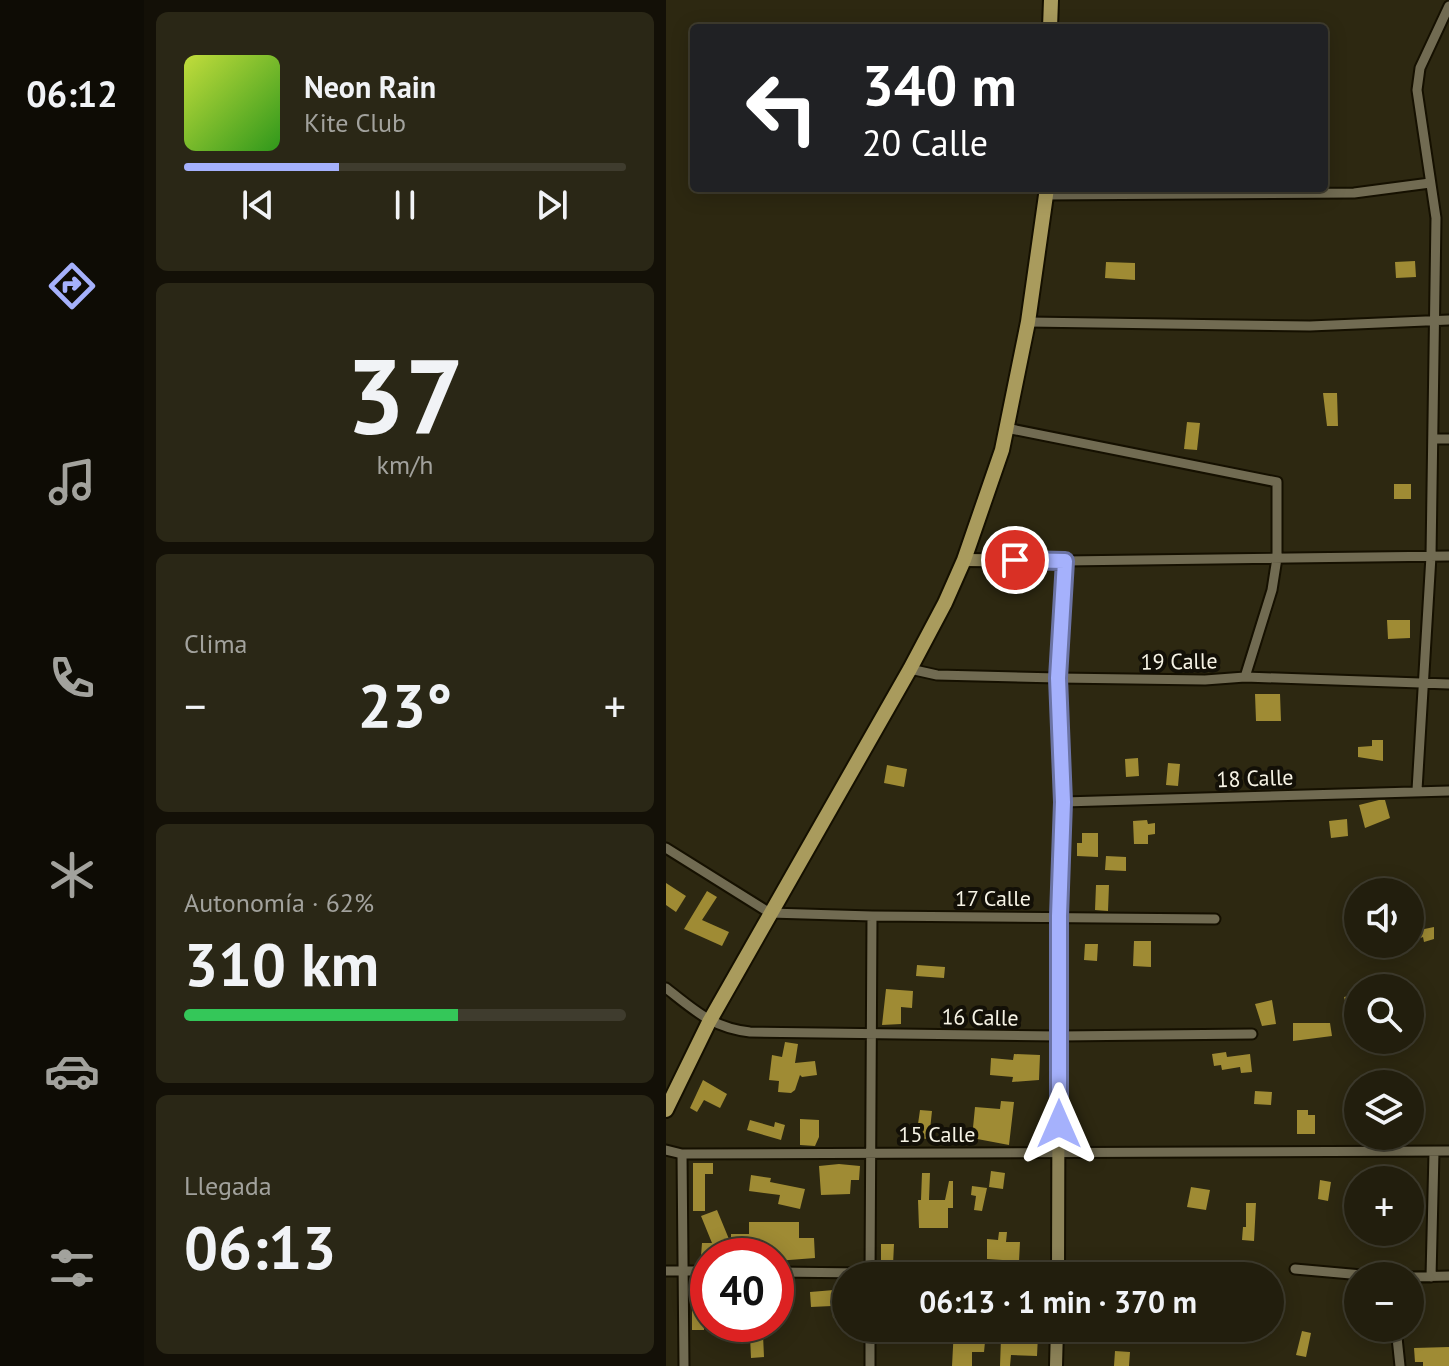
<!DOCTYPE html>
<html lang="es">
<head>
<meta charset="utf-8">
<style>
	:root { --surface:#221e0d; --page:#2a2716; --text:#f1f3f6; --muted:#a2a29d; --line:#3f3c2e; --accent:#a5b1fc }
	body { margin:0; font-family:"PT Sans",sans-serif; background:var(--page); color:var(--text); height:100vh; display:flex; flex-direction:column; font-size:30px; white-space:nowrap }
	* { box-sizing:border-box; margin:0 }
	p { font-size:26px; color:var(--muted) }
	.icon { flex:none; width:44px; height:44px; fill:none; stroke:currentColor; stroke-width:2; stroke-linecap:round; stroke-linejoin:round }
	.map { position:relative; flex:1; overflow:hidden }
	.sheet { display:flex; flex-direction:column; gap:12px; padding:12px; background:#131007; width:522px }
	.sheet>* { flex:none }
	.banner { position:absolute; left:24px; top:24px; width:638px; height:168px; border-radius:8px; box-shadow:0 4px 20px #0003,0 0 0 2px var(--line); background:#202124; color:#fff; overflow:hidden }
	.fabs { position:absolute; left:678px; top:878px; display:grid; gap:16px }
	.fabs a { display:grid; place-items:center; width:80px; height:80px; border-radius:50%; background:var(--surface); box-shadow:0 4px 20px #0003,0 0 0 2px var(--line); font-size:40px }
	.speed { position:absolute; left:24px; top:1238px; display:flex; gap:16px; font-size:40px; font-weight:700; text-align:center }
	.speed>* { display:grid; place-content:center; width:104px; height:104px; border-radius:50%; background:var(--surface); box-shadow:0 4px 20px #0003,0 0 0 2px var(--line); line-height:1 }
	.speed .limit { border:12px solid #d22; background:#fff; color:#111 }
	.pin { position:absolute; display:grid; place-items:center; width:68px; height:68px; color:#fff; margin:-34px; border:4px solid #fff; border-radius:50%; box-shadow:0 2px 8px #0007 }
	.me { position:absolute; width:88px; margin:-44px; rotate:0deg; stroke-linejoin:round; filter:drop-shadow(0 0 6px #0008) }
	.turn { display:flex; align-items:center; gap:28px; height:168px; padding:0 40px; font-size:36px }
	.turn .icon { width:104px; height:104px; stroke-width:2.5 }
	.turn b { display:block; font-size:56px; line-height:68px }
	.big { font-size:60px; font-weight:700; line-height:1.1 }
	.sheet .widget { flex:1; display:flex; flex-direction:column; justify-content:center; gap:12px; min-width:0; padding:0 28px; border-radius:12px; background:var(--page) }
	.sheet .dial { align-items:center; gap:0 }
	.dial b { font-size:104px; line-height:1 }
	.song { display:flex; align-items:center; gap:24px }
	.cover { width:96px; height:96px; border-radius:12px; background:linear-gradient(135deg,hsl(70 70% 55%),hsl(110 70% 35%)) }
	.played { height:8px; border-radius:4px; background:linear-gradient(90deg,var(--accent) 35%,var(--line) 35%) }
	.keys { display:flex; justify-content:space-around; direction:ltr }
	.heat { display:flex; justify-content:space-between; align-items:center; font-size:44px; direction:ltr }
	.charge { height:12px; border-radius:6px; background:linear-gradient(90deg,#34c759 62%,var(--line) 0) }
	.trip { position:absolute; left:166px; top:1262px; width:452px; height:80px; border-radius:40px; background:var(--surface); box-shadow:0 4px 20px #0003,0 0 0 2px var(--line); font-weight:700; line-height:80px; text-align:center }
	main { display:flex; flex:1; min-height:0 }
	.tab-bar { display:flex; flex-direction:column; width:144px; justify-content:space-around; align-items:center; background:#0e0c05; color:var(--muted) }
	.tab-bar .icon { width:56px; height:56px }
	.tab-bar .on { color:var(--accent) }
	.tab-bar b { font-size:36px; color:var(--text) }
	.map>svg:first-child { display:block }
	.building { fill:#9f8b34 }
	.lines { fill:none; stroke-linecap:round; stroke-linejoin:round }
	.street-casing { stroke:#151000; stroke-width:13 }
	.secondary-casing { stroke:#151000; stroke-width:16 }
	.primary-casing { stroke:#151000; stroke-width:18 }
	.street { stroke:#716b52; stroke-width:9 }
	.secondary { stroke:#8d8358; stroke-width:12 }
	.primary { stroke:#a99b5d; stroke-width:14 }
	.route-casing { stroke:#6b73a4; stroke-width:20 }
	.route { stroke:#a5b1fc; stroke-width:14 }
	.labels { text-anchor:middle; stroke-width:8; stroke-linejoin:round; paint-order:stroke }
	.street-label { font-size:22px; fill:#f6f3e5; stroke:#131007 }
</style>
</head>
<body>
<main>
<nav class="tab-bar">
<b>06:12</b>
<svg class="icon on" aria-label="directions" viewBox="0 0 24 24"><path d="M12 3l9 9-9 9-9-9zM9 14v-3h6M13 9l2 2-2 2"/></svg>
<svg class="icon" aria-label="music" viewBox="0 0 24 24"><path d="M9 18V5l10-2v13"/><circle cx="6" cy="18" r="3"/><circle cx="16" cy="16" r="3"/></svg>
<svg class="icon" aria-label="phone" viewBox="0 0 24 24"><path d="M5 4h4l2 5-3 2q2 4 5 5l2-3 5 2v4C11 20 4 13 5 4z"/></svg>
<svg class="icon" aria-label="climate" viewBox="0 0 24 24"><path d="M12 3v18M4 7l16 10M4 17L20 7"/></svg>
<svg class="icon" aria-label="car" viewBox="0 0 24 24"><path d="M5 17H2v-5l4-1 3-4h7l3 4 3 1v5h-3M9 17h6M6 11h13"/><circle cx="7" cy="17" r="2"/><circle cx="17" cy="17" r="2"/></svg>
<svg class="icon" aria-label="filters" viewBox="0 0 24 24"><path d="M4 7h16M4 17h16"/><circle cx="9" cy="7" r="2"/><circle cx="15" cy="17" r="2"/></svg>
</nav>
<section class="sheet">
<div class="widget">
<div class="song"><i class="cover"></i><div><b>Neon Rain</b><p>Kite Club</p></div></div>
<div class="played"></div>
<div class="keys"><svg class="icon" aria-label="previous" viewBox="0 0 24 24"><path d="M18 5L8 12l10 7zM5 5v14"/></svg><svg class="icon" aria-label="pause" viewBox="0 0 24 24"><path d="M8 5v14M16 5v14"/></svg><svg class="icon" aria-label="next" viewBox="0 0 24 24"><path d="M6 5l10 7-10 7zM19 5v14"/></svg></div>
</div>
<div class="widget dial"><b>37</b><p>km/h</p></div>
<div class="widget"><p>Clima</p>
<div class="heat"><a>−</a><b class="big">23°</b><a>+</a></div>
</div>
<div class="widget"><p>Autonomía · 62%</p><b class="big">310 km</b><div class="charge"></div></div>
<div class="widget"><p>Llegada</p><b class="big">06:13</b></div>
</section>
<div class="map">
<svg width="783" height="1366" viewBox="0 0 783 1366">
	<rect width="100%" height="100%" fill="#2d2811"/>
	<path class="building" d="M749 261 750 277 730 278 729 262Z
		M440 262 469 263V280L439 278Z
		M657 393H671L672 426H661Z
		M521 422 534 423 531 450 518 449Z
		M728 484H745V499H728Z
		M721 620H744V638L722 639Z
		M589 694H614L615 721H590Z
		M706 740H717V761L692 757V747L706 746Z
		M472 758 473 776 460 777 459 759Z
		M502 763 514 764 512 786 500 785Z
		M221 765 241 769 238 787 218 783Z
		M713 800H719L724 818 699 828 693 805Z
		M681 819 682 836 665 838 663 821Z
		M481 820 482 824 489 823V834L482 835V844H468L467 821Z
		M416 833H432V857L411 856V843H416Z
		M440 856 460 857V871L439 870Z
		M0 883 20 896 10 912 0 905Z
		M430 885H443L442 911 429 910Z
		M41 891 51 897 36 920 63 932 56 946 18 929Z
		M768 927V939L758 942 757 937 744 942V932Z
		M468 941H485V967L467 966Z
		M419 944H432L431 961 418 960Z
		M251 965 279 967 278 978 250 976Z
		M220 989 247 991 246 1008 235 1007V1024L216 1025Z
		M692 994V1013L683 1015 678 997Z
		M606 1000 610 1024 596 1026 589 1004Z
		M627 1023H664L666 1036 627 1041Z
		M119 1042 132 1044 129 1063 149 1061 151 1075 136 1077 134 1075 129 1090 125 1093 112 1092 113 1081 103 1080 106 1055 116 1057Z
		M560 1052 561 1057 584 1054 586 1072 575 1073 574 1067 556 1070 555 1065 548 1066 546 1054Z
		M348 1054 374 1055 373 1080 346 1082 347 1077 324 1075 325 1058 347 1060Z
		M37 1080 61 1094 54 1108 38 1100 31 1112 24 1108Z
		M589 1091 606 1092 605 1105 588 1104Z
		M335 1101 348 1102 343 1145 306 1138 309 1107 334 1109Z
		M254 1110 266 1111 263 1139 250 1138Z
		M631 1110H642V1115H649V1134H631Z
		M134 1119 153 1120V1137L149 1146 134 1145Z
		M84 1120 108 1127 109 1122 119 1125 115 1140 81 1130Z
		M27 1163H47V1174H39V1211H27Z
		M173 1164 194 1166 193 1180H185L184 1194 155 1195 153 1166Z
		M325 1171 339 1173 337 1189 323 1187Z
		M256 1173H264L263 1200H279L283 1181H287V1208H282V1228H253L252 1200H255Z
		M85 1175 105 1178 104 1182 139 1189 134 1209 112 1204 114 1195 83 1191Z
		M654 1180 665 1182 662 1201 652 1199Z
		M306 1186 321 1188 316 1211 308 1210 310 1196 305 1195Z
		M525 1187 544 1190 540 1210 521 1207Z
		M580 1203H590L588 1241 576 1240 577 1227H580Z
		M51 1210 65 1244V1234H83V1222H133V1238H148L149 1258 110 1261V1256H35L36 1243H46L35 1216Z
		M333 1232H341L340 1242H354L353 1261 321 1259V1239L332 1240Z
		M215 1244H228L227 1265H215Z
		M26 1283H42V1303H38V1330H26Z
		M180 1289V1317L167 1318 166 1306 145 1307 144 1292Z
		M288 1328H304L302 1341 319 1342 318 1352H306V1366H286Z
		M636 1331 645 1333 640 1357 630 1355Z
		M97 1335 98 1357 85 1358 84 1336Z
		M349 1335H372L371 1356 345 1355 344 1366H334L335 1338 349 1339Z
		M783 1347V1366H757V1362H749L748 1348Z
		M449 1351 464 1352 463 1366H448Z"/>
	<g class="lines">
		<g class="street-casing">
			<path id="street" d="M380 195 688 193 764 183
				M362 322 644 326 783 320
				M340 428 611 482V558L606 590 579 677
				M768 439H783
				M399 561 783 556
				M244 669 271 675 392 678 539 680 579 677 783 684
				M751 790 765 556 770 218 751 90 754 68 783 6
				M397 802 783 791
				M0 848 104 913 206 916 549 919
				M0 988C29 1011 47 1028 84 1032L393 1036 586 1034
				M0 1150 16 1154 783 1151
				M16 1154 18 1366
				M629 1269 707 1276
				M0 1271H42
				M110 1272 471 1276
				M204 1276 206 916
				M744 1277 783 1276
				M765 1277 768 1152
				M730 1328 734 1366
				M204 1366V1328"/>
		</g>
		<g class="secondary-casing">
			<path id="secondary" d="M298 560 399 561 392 678 397 802 393 916 392 1276
				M390 1366 391 1328"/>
		</g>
		<g class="primary-casing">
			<path id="primary" d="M384 28 385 0
				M0 1110 43 1022 244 669 279 603 298 560 336 450 362 322 381 188"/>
		</g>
		<use href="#street" class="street"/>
		<use href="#secondary" class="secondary"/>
		<use href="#primary" class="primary"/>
	</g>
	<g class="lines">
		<g class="route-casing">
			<path id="route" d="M349 560 399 561 392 678 397 802 393 916V1124"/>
		</g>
		<use href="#route" class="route"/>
	</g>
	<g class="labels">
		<g class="street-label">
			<text transform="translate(513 661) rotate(-1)" y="8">19 Calle</text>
			<text transform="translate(589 778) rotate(-2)" y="8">18 Calle</text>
			<text x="327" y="906">17 Calle</text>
			<text transform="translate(314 1017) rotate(1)" y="8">16 Calle</text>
			<text x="271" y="1142">15 Calle</text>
		</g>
	</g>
</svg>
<div class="fabs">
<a><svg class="icon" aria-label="sound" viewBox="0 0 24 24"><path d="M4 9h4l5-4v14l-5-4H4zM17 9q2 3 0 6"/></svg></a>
<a><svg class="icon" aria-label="search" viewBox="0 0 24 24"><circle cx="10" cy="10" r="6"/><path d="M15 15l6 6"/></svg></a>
<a><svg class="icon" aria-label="layers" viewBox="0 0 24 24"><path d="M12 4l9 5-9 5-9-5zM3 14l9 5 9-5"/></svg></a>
<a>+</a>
<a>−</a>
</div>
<div class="speed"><div class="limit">40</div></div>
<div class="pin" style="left:349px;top:560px;background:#d93025"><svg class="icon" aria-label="arrive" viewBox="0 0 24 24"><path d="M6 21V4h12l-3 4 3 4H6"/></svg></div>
<svg class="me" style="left:393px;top:1124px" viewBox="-20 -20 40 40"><path d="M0-17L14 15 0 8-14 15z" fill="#a5b1fc" stroke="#fff" stroke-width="4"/></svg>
<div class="trip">06:13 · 1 min · 370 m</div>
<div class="banner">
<div class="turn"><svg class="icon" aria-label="left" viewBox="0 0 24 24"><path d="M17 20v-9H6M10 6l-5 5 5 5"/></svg><div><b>340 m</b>20 Calle</div></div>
</div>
</div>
</main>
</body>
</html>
